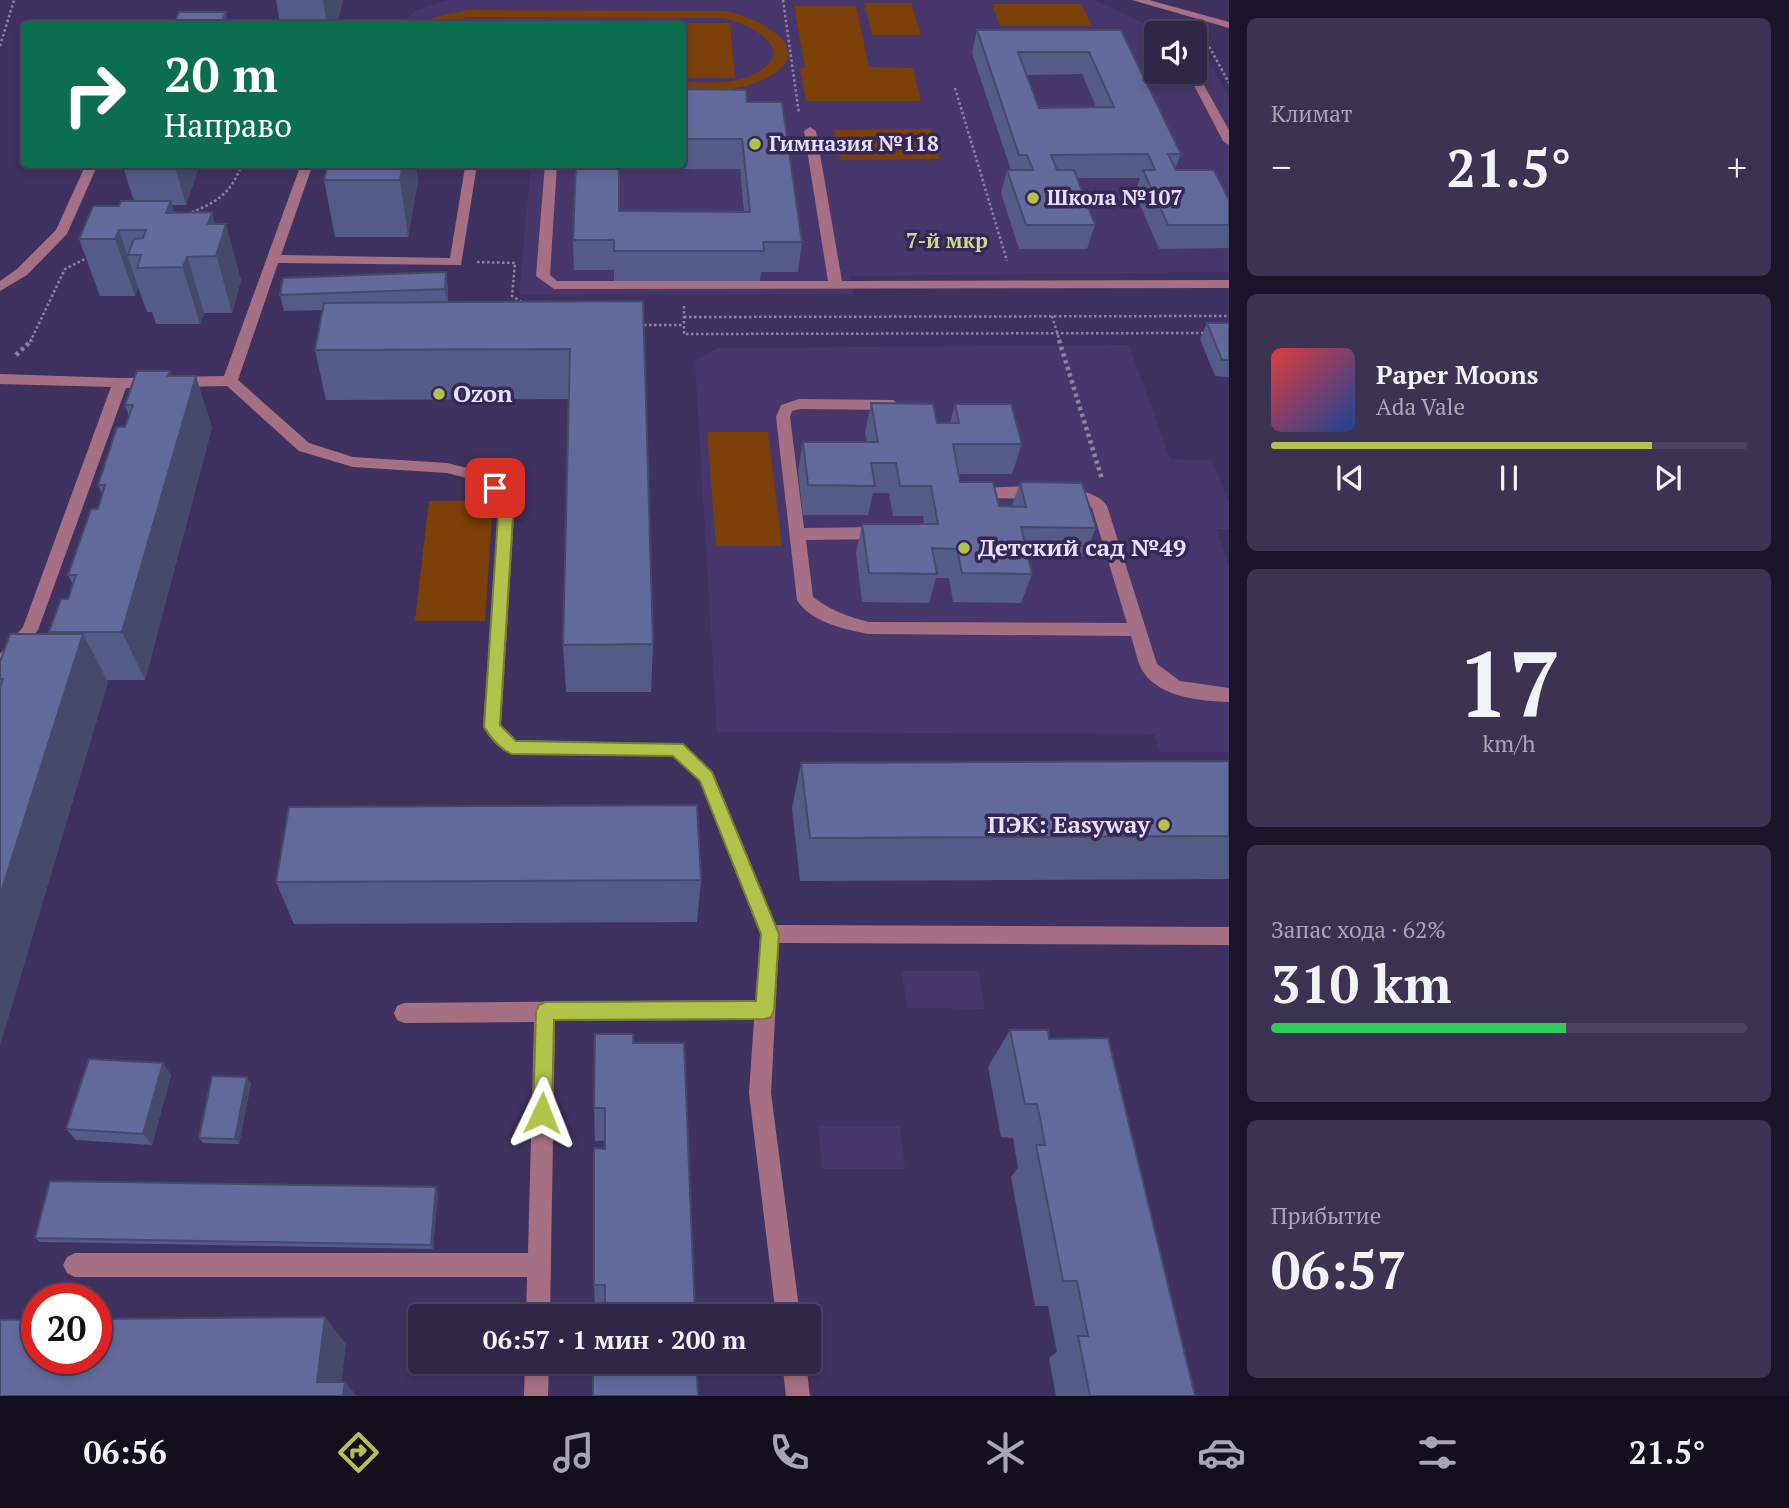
<!DOCTYPE html>
<html lang="ru">
<head>
<meta charset="utf-8">
<style>
	:root { --surface:#302648; --page:#3c3252; --text:#f1f3f6; --muted:#a8a5b4; --line:#4b4360; --accent:#b2c34b }
	body { margin:0; font-family:"PT Serif",serif; background:var(--page); color:var(--text); height:100vh; display:flex; flex-direction:column; font-size:26px; white-space:nowrap }
	* { box-sizing:border-box; margin:0 }
	p { font-size:23px; color:var(--muted) }
	.icon { flex:none; width:38px; height:38px; fill:none; stroke:currentColor; stroke-width:2; stroke-linecap:round; stroke-linejoin:round }
	.map { position:relative; flex:1; overflow:hidden }
	.side { display:flex; flex-direction:column; gap:18px; padding:18px; background:#1a1528; width:560px }
	.side>* { flex:none }
	.hud { position:absolute; left:21px; top:21px; width:665px; height:147px; border-radius:7px; box-shadow:0 4px 10px #0003,0 0 0 2px var(--line); background:#0b6e4f; color:#fff; overflow:hidden }
	.tools { position:absolute; left:1144px; top:21px; display:grid; gap:14px }
	.tools a { display:grid; place-items:center; width:63px; height:63px; border-radius:7px; background:var(--surface); box-shadow:0 4px 10px #0003,0 0 0 2px var(--line); font-size:35px }
	.speed { position:absolute; left:21px; top:1283px; display:flex; gap:14px; font-size:35px; font-weight:700; text-align:center }
	.speed>* { display:grid; place-content:center; width:91px; height:91px; border-radius:50%; background:var(--surface); box-shadow:0 4px 10px #0003,0 0 0 2px var(--line); line-height:1 }
	.speed .limit { border:10px solid #d22; background:#fff; color:#111 }
	.pin { position:absolute; display:grid; place-items:center; width:60px; height:60px; color:#fff; margin:-30px; border-radius:14px; box-shadow:0 4px 10px #0006 }
	.me { position:absolute; width:77px; margin:-38px; rotate:2deg; stroke-linejoin:round; filter:drop-shadow(0 0 5px #0008) }
	.turn { display:flex; align-items:center; gap:24px; height:147px; padding:0 28px; font-size:32px }
	.turn .icon { width:91px; height:91px; stroke-width:2.5 }
	.turn b { display:block; font-size:49px; line-height:60px }
	.big { font-size:52px; font-weight:600; line-height:1.1 }
	.side .tile { flex:1; display:flex; flex-direction:column; justify-content:center; gap:10px; min-width:0; padding:0 24px; border-radius:10px; background:var(--page) }
	.side .dial { align-items:center; gap:0 }
	.dial b { font-size:91px; line-height:1 }
	.song { display:flex; align-items:center; gap:21px }
	.cover { width:84px; height:84px; border-radius:10px; background:linear-gradient(135deg,hsl(0 70% 55%),hsl(220 70% 35%)) }
	.played { height:7px; border-radius:4px; background:linear-gradient(90deg,var(--accent) 80%,var(--line) 80%) }
	.keys { display:flex; justify-content:space-around; direction:ltr }
	.heat { display:flex; justify-content:space-between; align-items:center; font-size:38px; direction:ltr }
	.charge { height:10px; border-radius:5px; background:linear-gradient(90deg,#34c759 62%,var(--line) 0) }
	.trip { position:absolute; left:408px; top:1304px; width:413px; height:70px; border-radius:7px; background:var(--surface); box-shadow:0 4px 10px #0003,0 0 0 2px var(--line); font-weight:600; line-height:70px; text-align:center }
	.dock { display:flex; height:112px; justify-content:space-around; align-items:center; background:#130f1d; color:var(--muted) }
	.dock .icon { width:49px; height:49px }
	.dock .active { color:var(--accent) }
	.dock b { font-size:32px; color:var(--text) }
	main { display:flex; flex:1; min-height:0 }
	.map>svg:first-child { display:block }
	.built { fill:#48376c }
	.green { fill:#7c4108 }
	.lines { fill:none; stroke-linecap:round; stroke-linejoin:round }
	.path-far1 { stroke:#8b80a6; stroke-width:2.5; stroke-dasharray:2.5 2.5; stroke-linecap:butt }
	.path { stroke:#8b80a6; stroke-width:4.5; stroke-dasharray:3.5 3.5; stroke-linecap:butt }
	.minor { fill:#a57083; fill-rule:evenodd }
	.wall { fill:#545b86; fill-rule:evenodd }
	.shaded-wall { fill:#454a6d }
	.building { fill:#626a9c; stroke:#454a6d; stroke-width:2; fill-rule:evenodd }
	.route { fill:#b2c34b; stroke:#747f31; stroke-width:2 }
	.poi-dot { fill:#b2c34b; stroke:#362855; stroke-width:2.5 }
	.labels { text-anchor:middle; stroke-width:7; stroke-linejoin:round; paint-order:stroke }
	.far-poi-label { font-size:21px; font-weight:bold; fill:#e7e0fd; stroke:#362855; text-anchor:start }
	.far-neighbourhood-label { font-size:21px; font-weight:bold; fill:#ccd98d; stroke:#362855 }
	.poi-label { font-size:24px; font-weight:bold; fill:#e7e0fd; stroke:#362855; text-anchor:start }
</style>
</head>
<body>
<main>
<div class="map">
<svg width="1229" height="1396" viewBox="0 0 1229 1396">
	<rect width="100%" height="100%" fill="#403260"/>
	<path class="built" d="M447 0H1094L1164 33H1157V72H1195V48L1205 53 1229 98V272L851 276 853 295 519 294 531 165 682 164V24H399L415 11Z
		M1129 345 1170 459 1212 460 1229 504V529H1216L1229 566V752H1160L1154 734 717 732 695 362 717 348Z
		M902 971H978L985 1009 907 1008Z
		M818 1126H900L905 1169H822Z"/>
	<path class="green" d="M864 3H911L921 35H872Z
		M992 4H1081L1092 26H1000Z
		M794 6H856L869 67 913 68 921 101H806L800 68 805 67Z
		M468 10 725 11C760 18 825 51 762 80 737 92 709 90 683 90V82C706 82 730 85 752 75 803 51 751 24 723 18L469 17 438 24H420L436 17Z
		M497 20H662V24H496Z
		M666 23H730L735 78H683L682 24Z
		M931 129 940 159 840 160 834 130Z
		M707 432H768L782 546H716Z
		M493 500 485 621H415L429 501Z"/>
	<g class="lines">
		<path class="path-far1" d="M783 0 799 114
			M1195 41 1210 48 1229 83
			M0 46 14 0
			M955 88 1007 261
			M187 214C216 203 231 194 242 164
			M477 262 515 263 512 296 525 304
			M684 306V334L1207 333
			M1052 316 1060 342
			M684 317 1229 316
			M639 325H684
			M30 342 65 269 89 257"/>
		<path class="path" d="M1059 340 1102 479
			M16 355 32 340"/>
		<path class="minor" d="M1132 0H1149L1229 22V28Z
			M1195 69 1229 130V145L1223 141 1187 72H1195Z
			M810 127 816 131 842 281 1229 280V288L554 289 536 276 545 164H557L550 275 557 281H828L804 131Z
			M86 164H98L67 234 27 275 0 291V281L17 269 56 230Z
			M301 164H313L281 255 450 258 465 167 462 164 477 165 461 265 278 263 238 380 309 443 353 457 447 463 483 472 488 473 512 496 515 500 501 725 516 740 683 744 713 772 776 925 1229 927V945L779 943 771 1093 800 1316H776L749 1093 754 1020 555 1021 550 1316H526L527 1277H75L67 1273 63 1265 67 1257 75 1253H528L534 1022 404 1023 397 1020 394 1013 397 1006 404 1003 756 1000 760 934 700 782 673 756 512 754C501 751 488 737 483 727L499 502 478 481 447 473 353 467 299 451 227 386 126 388 38 630 6 671 0 673V654L23 627 111 387 0 384V374L120 378 224 376Z
			M799 399 893 400 900 405 893 410 800 409 792 411 790 417 804 528 883 527 891 533 883 539 806 540 813 597C830 610 848 617 869 622L1127 623 1092 508 1077 499 975 498 967 493 975 488C1007 488 1089 478 1107 506L1157 664 1180 681 1229 688V702C1201 701 1162 698 1144 673 1137 663 1135 648 1131 636L869 634C846 630 810 622 797 600L776 417 781 405Z
			M525 1362H549L548 1396H524Z
			M782 1362H806L810 1396H786Z"/>
	</g>
	<path class="wall" d="M276 0H343L337 24H280Z
		M977 30H1121L1181 154 1175 169 1229 200V248L1159 249 1135 193 1140 178H1077L1095 225 1087 249H1019L1001 193 1007 170H1011L972 53ZM1082 74 1096 107 1039 108 1027 75Z
		M682 89 747 102 802 242 798 272H761L760 281H614V270H574L573 240 576 164H682ZM619 169H740L744 212 619 211Z
		M122 164H200L186 205H172L174 213 212 212 215 224 241 280 232 313H204L200 324H156L152 312H147L138 287 135 296H100L79 239 119 206 134 201Z
		M324 180H418L408 237H335Z
		M448 288V302L643 301 653 644 651 692H566L563 645 569 399 326 400 315 350 323 310 284 311 280 295Z
		M1207 323H1229V377L1215 376 1200 339Z
		M170 371 172 376 212 427 145 680H106L108 682 0 1045V662L51 634 49 632 68 599 73 584 68 575 98 509 102 494 98 485 125 427 129 416 125 405Z
		M871 403 937 423H950L955 404 1022 444 1012 474H959L960 482 999 506H1012L1020 482 1096 528 1083 557H1028L1032 574 1021 603 953 602 949 578H936L929 603 862 602 856 553 862 524H924L923 516H893L889 493H873L868 515H803L798 472 803 442H867L865 433Z
		M1229 761V879L800 881 792 808 801 763Z
		M701 880 697 922 294 924 276 882Z
		M1010 1030 1049 1039 1195 1396H1056L1049 1358 1057 1352 1048 1306H1035L1011 1177 1018 1168 1013 1138 1001 1137 988 1067Z
		M633 1034 605 1310H595L594 1285 605 1141H595L594 1108Z
		M163 1063 171 1075 152 1145 76 1140 66 1129Z
		M251 1083 239 1144 203 1143 199 1138Z
		M438 1192 433 1249 40 1242 35 1238Z"/>
	<path class="shaded-wall" d="M323 0H343L337 24H327Z
		M226 12 229 24H221Z
		M174 164H200L186 205Z
		M403 164H416L418 180 408 237 400 180Z
		M171 201 204 313 200 324 166 213Z
		M212 212 220 243 226 224 241 280 232 313 208 224Z
		M119 230 138 287 135 296 115 239Z
		M446 272 448 288 447 305 445 289Z
		M170 371 185 415 196 376 212 427 145 680 122 632Z
		M83 634 108 682 0 1045V895Z
		M163 1063 171 1075 152 1145 143 1134Z
		M247 1077 251 1083 239 1144 235 1139Z
		M436 1187 438 1192 433 1249 431 1245Z
		M325 1317 346 1344 340 1396 317 1382Z
		M345 1382 357 1396H343Z"/>
	<path class="building" d="M179 12H226L221 24H174Z
		M977 30H1121L1181 154H1168L1176 170H1214L1229 200V225H1168L1143 170H1155L1148 154 1051 155 1057 170H1074L1095 225H1026L1007 170H1033L1027 155H1019ZM1018 52H1089L1114 107 1039 108Z
		M682 89 746 90 747 102H782L802 242H763L764 251H614V240H573L576 164H619V211L750 212 742 139H682Z
		M328 164H403L400 180H324Z
		M121 201H171L166 213 212 212 208 224H226L216 256 187 257 183 267 137 268 141 255H128L134 239 143 238 146 230H119L115 239H79L93 206H119Z
		M446 272 445 289 280 295 283 278Z
		M643 301 653 644 563 645 570 349 315 350 324 303Z
		M1207 323H1229V360H1222Z
		M137 371H170L168 376H196L122 632H49L61 599H68L76 575H68L91 509H98L105 485H98L117 427H125L133 405H125Z
		M871 403 933 404 937 423H959L955 404H1011L1022 444H953L960 482H993L999 506 1026 507 1020 482 1082 483 1096 528 1021 527 1032 574 962 573 957 549 932 548 937 574 869 573 862 524H938L931 486H900L896 463H871L875 486 808 485 803 442H878Z
		M10 634H83L0 895V688L3 679H0V662Z
		M1229 761V836L810 838 801 763Z
		M697 805 701 880 276 882 289 807Z
		M1010 1030H1048L1049 1039 1108 1038 1195 1396H1090L1078 1336H1088L1077 1281H1063L1036 1145H1045L1041 1123 1037 1104H1025Z
		M595 1034H633V1043H684L695 1316H605V1285H594V1148L605 1149V1108H594Z
		M89 1059 163 1063 143 1134 66 1129Z
		M212 1076 247 1077 235 1139 199 1138Z
		M50 1181 436 1187 431 1245 35 1238Z
		M325 1317 317 1382H345L343 1396H0V1320L37 1319V1358H96V1319Z
		M593 1362H696L698 1396H593Z"/>
	<path class="route" d="M495 484 500 485 514 500 500 725 516 741 683 744 712 772 779 934 774 1010 771 1017 764 1019 554 1020 552 1113 549 1120 542 1122 536 1120 533 1113 536 1011 539 1005 545 1002 756 1001 761 934 700 781 673 756 512 754C501 750 490 737 484 727L499 501 488 488Z"/>
	<g class="poi-dot">
		<circle cx="755" cy="144" r="7"/>
		<circle cx="1033" cy="198" r="7"/>
		<circle cx="439" cy="394" r="7"/>
		<circle cx="964" cy="548" r="7"/>
		<circle cx="1164" cy="825" r="7"/>
	</g>
	<g class="labels">
		<g class="far-poi-label">
			<text x="769" y="151">Гимназия №118</text>
			<text x="1047" y="205">Школа №107</text>
		</g>
		<g class="far-neighbourhood-label">
			<text x="947" y="248">7-й мкр</text>
		</g>
		<g class="poi-label">
			<text x="453" y="402">Ozon</text>
			<text x="978" y="556">Детский сад №49</text>
			<text x="1150" y="833" text-anchor="end">ПЭК: Easyway</text>
		</g>
	</g>
</svg>
<div class="tools">
<a><svg class="icon" aria-label="sound" viewBox="0 0 24 24"><path d="M4 9h4l5-4v14l-5-4H4zM17 9q2 3 0 6"/></svg></a>
</div>
<div class="speed"><div class="limit">20</div></div>
<div class="pin" style="left:495px;top:488px;background:#d93025"><svg class="icon" aria-label="arrive" viewBox="0 0 24 24"><path d="M6 21V4h12l-3 4 3 4H6"/></svg></div>
<svg class="me" style="left:542px;top:1113px" viewBox="-20 -20 40 40"><path d="M0-17L14 15 0 8-14 15z" fill="#b2c34b" stroke="#fff" stroke-width="4"/></svg>
<div class="trip">06:57 · 1 мин · 200 m</div>
<div class="hud">
<div class="turn"><svg class="icon" aria-label="right" viewBox="0 0 24 24"><path d="M7 20v-9h11M14 6l5 5-5 5"/></svg><div><b>20 m</b>Направо</div></div>
</div>
</div>
<section class="side">
<div class="tile"><p>Климат</p>
<div class="heat"><a>−</a><b class="big">21.5°</b><a>+</a></div>
</div>
<div class="tile">
<div class="song"><i class="cover"></i><div><b>Paper Moons</b><p>Ada Vale</p></div></div>
<div class="played"></div>
<div class="keys"><svg class="icon" aria-label="previous" viewBox="0 0 24 24"><path d="M18 5L8 12l10 7zM5 5v14"/></svg><svg class="icon" aria-label="pause" viewBox="0 0 24 24"><path d="M8 5v14M16 5v14"/></svg><svg class="icon" aria-label="next" viewBox="0 0 24 24"><path d="M6 5l10 7-10 7zM19 5v14"/></svg></div>
</div>
<div class="tile dial"><b>17</b><p>km/h</p></div>
<div class="tile"><p>Запас хода · 62%</p><b class="big">310 km</b><div class="charge"></div></div>
<div class="tile"><p>Прибытие</p><b class="big">06:57</b></div>
</section>
</main>
<nav class="dock">
<b>06:56</b>
<svg class="icon active" aria-label="directions" viewBox="0 0 24 24"><path d="M12 3l9 9-9 9-9-9zM9 14v-3h6M13 9l2 2-2 2"/></svg>
<svg class="icon" aria-label="music" viewBox="0 0 24 24"><path d="M9 18V5l10-2v13"/><circle cx="6" cy="18" r="3"/><circle cx="16" cy="16" r="3"/></svg>
<svg class="icon" aria-label="phone" viewBox="0 0 24 24"><path d="M5 4h4l2 5-3 2q2 4 5 5l2-3 5 2v4C11 20 4 13 5 4z"/></svg>
<svg class="icon" aria-label="climate" viewBox="0 0 24 24"><path d="M12 3v18M4 7l16 10M4 17L20 7"/></svg>
<svg class="icon" aria-label="car" viewBox="0 0 24 24"><path d="M5 17H2v-5l4-1 3-4h7l3 4 3 1v5h-3M9 17h6M6 11h13"/><circle cx="7" cy="17" r="2"/><circle cx="17" cy="17" r="2"/></svg>
<svg class="icon" aria-label="filters" viewBox="0 0 24 24"><path d="M4 7h16M4 17h16"/><circle cx="9" cy="7" r="2"/><circle cx="15" cy="17" r="2"/></svg>
<b>21.5°</b>
</nav>
</body>
</html>
